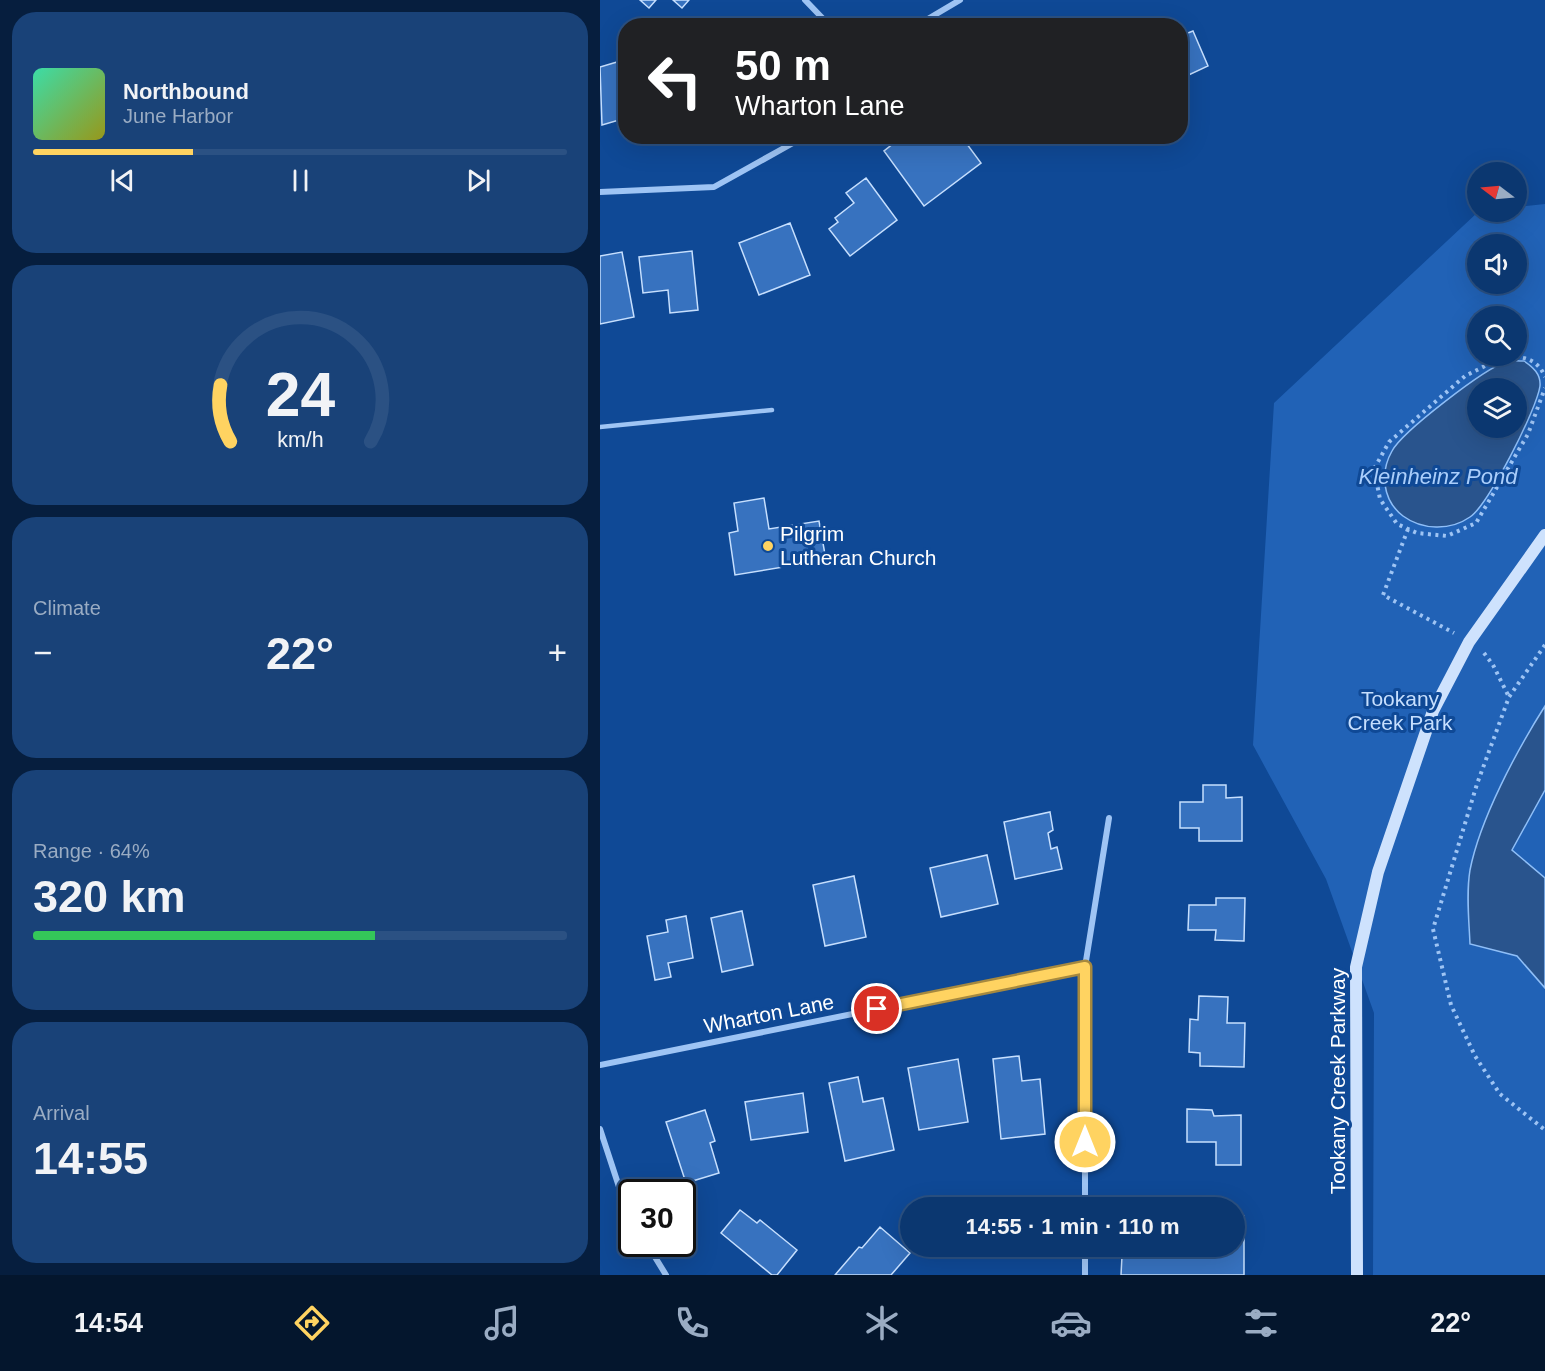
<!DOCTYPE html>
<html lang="en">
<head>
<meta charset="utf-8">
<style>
	:root { --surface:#0b3770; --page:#194278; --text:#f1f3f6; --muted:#9aacc3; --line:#2b5183; --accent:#ffd361 }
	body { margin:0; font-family:Helvetica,sans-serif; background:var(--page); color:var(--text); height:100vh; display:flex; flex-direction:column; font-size:22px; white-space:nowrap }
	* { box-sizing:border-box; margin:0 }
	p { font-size:20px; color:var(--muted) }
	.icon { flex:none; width:33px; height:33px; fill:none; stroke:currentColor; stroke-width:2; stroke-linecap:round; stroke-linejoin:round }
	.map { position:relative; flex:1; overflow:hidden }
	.side { display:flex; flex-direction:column; gap:12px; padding:12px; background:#061e3e; width:600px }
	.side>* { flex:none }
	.guide { position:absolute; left:18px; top:18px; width:570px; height:126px; border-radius:24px; box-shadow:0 6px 24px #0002,0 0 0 2px var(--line); background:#202124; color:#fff; overflow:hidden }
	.needle { width:39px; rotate:286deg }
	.controls { position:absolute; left:867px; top:162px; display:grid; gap:12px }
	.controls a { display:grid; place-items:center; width:60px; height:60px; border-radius:50%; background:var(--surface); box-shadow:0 6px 24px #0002,0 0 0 2px var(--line); font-size:30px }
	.speed { position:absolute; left:18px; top:1179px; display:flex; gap:12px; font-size:30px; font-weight:700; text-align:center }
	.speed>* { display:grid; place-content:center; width:78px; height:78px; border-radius:50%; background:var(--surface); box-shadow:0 6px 24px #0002,0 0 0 2px var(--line); line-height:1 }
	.speed .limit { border:3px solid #111; border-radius:9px; background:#fff; color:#111 }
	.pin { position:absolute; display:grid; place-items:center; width:51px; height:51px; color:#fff; margin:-26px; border:3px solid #fff; border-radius:50%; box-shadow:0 2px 6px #0007 }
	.me { position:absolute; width:66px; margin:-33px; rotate:0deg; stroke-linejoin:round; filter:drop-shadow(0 0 4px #0008) }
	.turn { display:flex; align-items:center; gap:21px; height:126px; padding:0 18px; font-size:27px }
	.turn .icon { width:78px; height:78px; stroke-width:2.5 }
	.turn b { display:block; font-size:42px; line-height:51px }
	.big { font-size:45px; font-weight:700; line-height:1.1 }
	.side .tile { flex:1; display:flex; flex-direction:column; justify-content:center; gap:9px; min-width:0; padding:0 21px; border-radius:24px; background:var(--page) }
	.side .dial { align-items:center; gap:0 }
	.dial svg { height:156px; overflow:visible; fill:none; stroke:var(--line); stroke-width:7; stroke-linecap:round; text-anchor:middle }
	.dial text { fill:var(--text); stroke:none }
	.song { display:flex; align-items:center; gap:18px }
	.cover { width:72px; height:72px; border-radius:9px; background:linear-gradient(135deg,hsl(160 70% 55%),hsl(60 70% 35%)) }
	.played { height:6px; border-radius:3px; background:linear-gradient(90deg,var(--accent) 30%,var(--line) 30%) }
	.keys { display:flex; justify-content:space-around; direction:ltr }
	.heat { display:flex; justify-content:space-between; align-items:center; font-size:33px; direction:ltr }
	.charge { height:9px; border-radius:4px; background:linear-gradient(90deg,#34c759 64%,var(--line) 0) }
	.trip { position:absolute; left:300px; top:1197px; width:345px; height:60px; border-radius:30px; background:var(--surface); box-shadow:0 6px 24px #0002,0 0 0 2px var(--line); font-weight:700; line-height:60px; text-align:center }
	.tab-bar { display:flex; height:96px; justify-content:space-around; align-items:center; background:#04162d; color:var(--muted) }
	.tab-bar .icon { width:42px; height:42px }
	.tab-bar .selected { color:var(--accent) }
	.tab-bar b { font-size:27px; color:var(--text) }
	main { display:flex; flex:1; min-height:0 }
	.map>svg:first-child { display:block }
	.green { fill:#2162b6; fill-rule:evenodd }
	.water { fill:#29548d; stroke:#8fbff8; stroke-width:1.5; fill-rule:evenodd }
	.building { fill:#3772bf; stroke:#c6dffe; stroke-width:1.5 }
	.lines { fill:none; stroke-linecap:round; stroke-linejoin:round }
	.path { stroke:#9ec4f4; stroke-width:4; stroke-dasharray:3 4.5; stroke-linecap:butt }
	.lane { stroke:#9ec4f4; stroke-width:4.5 }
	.street { stroke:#9ec4f4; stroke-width:6 }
	.secondary { stroke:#cee2fd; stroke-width:12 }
	.route-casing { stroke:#a6893f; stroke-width:15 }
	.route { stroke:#ffd361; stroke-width:10 }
	.poi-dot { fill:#ffd361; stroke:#0f4996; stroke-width:2 }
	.labels { text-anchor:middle; stroke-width:6; stroke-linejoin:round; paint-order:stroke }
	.poi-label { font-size:21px; fill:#fff; stroke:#0f4996; text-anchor:start }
	.park-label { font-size:21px; fill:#c6dffe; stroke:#0f4996 }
	.street-label { font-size:21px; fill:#fff; stroke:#0f4996 }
	.water-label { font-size:22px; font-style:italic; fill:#aacefb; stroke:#0f4996 }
</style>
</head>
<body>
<main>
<section class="side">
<div class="tile">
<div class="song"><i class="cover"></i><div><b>Northbound</b><p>June Harbor</p></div></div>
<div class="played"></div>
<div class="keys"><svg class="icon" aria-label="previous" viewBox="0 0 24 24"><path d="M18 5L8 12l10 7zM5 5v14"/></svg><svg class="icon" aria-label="pause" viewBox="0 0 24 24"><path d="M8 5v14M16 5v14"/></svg><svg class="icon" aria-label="next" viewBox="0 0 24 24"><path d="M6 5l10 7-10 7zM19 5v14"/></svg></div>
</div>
<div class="tile dial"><svg viewBox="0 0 100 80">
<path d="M14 69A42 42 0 1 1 86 69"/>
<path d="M14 69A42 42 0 0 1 9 40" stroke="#ffd361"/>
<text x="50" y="56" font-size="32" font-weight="700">24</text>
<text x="50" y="72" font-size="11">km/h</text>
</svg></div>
<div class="tile"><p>Climate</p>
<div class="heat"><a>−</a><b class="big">22°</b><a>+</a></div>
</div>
<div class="tile"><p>Range · 64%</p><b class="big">320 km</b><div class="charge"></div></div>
<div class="tile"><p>Arrival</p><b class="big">14:55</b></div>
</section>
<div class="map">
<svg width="945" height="1275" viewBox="0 0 945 1275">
	<rect width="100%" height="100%" fill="#0f4996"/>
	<path class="green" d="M945 204V1275H773L774 1013 726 879 653 745 674 403 878 212H916L917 207ZM878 244H916V284H878ZM878 316H916V356H878ZM878 388H916V428H878Z"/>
	<path class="water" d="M924 361C933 367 941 374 940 386 937 409 888 505 870 517 850 531 822 530 803 516 782 500 780 472 792 451 802 432 885 368 906 362 911 360 919 361 924 361ZM878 388H916V428H878Z
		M945 706V790L912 850 945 878V988L917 956 870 944C869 920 866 894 870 870 880 819 917 750 945 706Z"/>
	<path class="building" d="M40 0H56L49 8Z
		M73 0H89L82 8Z
		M593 31 608 66 580 79V36Z
		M17 62 26 92V118L2 125 0 67Z
		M303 136H323L328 144 337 136H361L381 163 324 206 284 151Z
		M266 178 297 220 250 256 229 229 238 222 235 218 254 203 246 193Z
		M190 223 210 275 159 295 139 243Z
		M92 251 98 310 70 313 68 290 43 293 39 257Z
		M22 252 34 317 0 324V256Z
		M164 498 169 529 219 521 226 560 135 575 129 533 138 531 134 503Z
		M603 785H626V798L642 797V841H599V828H580V802H603Z
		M450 812 453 830 448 833 451 849 457 847 462 869 415 879 404 822Z
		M387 855 398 904 341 917 330 868Z
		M254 876 266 937 225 946 213 885Z
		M616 898H645L644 941 615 940 616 930H588L589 905H616Z
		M142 911 153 965 122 972 111 918Z
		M86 916 93 958 68 963 71 977 55 980 47 936 68 932 66 920Z
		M599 996 628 997 627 1023H645L644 1067 600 1066V1053L589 1052 590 1019 598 1020Z
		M419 1056 422 1081 440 1079 445 1134 401 1139 393 1059Z
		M358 1059 368 1122 319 1130 308 1068Z
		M258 1077 263 1102 283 1098 294 1150 245 1161 229 1083Z
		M203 1093 208 1132 151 1140 145 1102Z
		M587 1109 612 1110 614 1116 641 1115V1165H616V1142H587Z
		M105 1110 115 1141 110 1143 119 1173 86 1183 66 1122Z
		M140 1210 157 1223 160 1220 197 1250 177 1275H172L121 1233Z
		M634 1215 644 1216V1275H521L522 1256H585V1246H634Z
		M280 1227 310 1253 291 1275H235L259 1247 262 1248Z"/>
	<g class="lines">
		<path class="path" d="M905 356 865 376 789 442 774 469 780 499 797 524 817 533 847 536 876 523 928 434 945 388
			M908 356C924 357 938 359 945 377
			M808 529 783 595 854 633
			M945 645 909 697 877 784 833 929 851 1005 875 1056 900 1094 945 1130
			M884 653 893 665 909 697"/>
		<path class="lane" d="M0 427 172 410"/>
		<path class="street" d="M205 0 230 26
			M316 26 360 0
			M0 192 114 187 193 143 200 136
			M0 1065 485 967
			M0 1129 25 1205 32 1216
			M485 1208V967L509 818
			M47 1244 66 1275
			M485 1246V1275"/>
		<path class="secondary" d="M757 1275 756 967 778 872 833 711 869 642 945 535"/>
	</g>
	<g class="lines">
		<g class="route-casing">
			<path id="route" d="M277 1009 485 967V1142"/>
		</g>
		<use href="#route" class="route"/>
	</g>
	<circle class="poi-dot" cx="168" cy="546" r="6"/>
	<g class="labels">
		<g class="poi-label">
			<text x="180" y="541">Pilgrim<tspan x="180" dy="24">Lutheran Church</tspan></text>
		</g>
		<g class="park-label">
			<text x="800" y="706">Tookany<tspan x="800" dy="24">Creek Park</tspan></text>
		</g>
		<g class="street-label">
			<text transform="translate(169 1014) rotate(-11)" y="7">Wharton Lane</text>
			<text transform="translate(738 1081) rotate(-90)" y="7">Tookany Creek Parkway</text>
		</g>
		<g class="water-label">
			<text x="838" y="484">Kleinheinz Pond</text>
		</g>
	</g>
</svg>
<div class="controls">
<a><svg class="needle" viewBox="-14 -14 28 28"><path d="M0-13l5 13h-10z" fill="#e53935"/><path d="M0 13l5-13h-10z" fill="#9aacc3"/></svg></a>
<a><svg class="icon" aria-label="sound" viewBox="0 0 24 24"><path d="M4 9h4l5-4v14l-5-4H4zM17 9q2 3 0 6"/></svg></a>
<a><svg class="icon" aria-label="search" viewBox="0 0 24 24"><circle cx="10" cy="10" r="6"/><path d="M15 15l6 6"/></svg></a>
<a><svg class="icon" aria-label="layers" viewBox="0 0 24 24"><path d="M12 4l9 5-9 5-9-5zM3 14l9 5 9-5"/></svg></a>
</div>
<div class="speed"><div class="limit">30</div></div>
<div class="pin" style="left:277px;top:1009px;background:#d93025"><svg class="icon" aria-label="arrive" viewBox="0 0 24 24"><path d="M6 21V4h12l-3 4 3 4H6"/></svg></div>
<svg class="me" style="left:485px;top:1142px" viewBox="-20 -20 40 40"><circle r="17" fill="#ffd361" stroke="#fff" stroke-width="3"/><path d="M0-11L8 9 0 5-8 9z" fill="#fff"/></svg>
<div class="trip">14:55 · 1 min · 110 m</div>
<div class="guide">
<div class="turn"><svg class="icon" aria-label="left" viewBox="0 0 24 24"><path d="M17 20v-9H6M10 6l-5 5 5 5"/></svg><div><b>50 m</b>Wharton Lane</div></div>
</div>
</div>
</main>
<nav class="tab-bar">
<b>14:54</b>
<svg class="icon selected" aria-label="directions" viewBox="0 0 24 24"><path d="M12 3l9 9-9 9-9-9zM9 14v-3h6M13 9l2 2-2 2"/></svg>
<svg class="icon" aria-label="music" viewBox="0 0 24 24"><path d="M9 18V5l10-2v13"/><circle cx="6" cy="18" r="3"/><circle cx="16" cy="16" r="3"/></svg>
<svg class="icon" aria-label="phone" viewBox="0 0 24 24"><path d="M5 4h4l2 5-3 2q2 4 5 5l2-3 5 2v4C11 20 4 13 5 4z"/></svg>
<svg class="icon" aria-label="climate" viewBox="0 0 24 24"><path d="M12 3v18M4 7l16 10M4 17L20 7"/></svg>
<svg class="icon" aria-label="car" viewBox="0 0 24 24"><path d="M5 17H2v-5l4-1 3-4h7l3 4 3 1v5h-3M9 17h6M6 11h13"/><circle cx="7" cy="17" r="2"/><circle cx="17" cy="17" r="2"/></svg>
<svg class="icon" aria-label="filters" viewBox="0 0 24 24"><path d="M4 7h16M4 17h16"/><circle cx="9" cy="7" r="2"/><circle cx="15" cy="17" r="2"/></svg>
<b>22°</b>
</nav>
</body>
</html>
